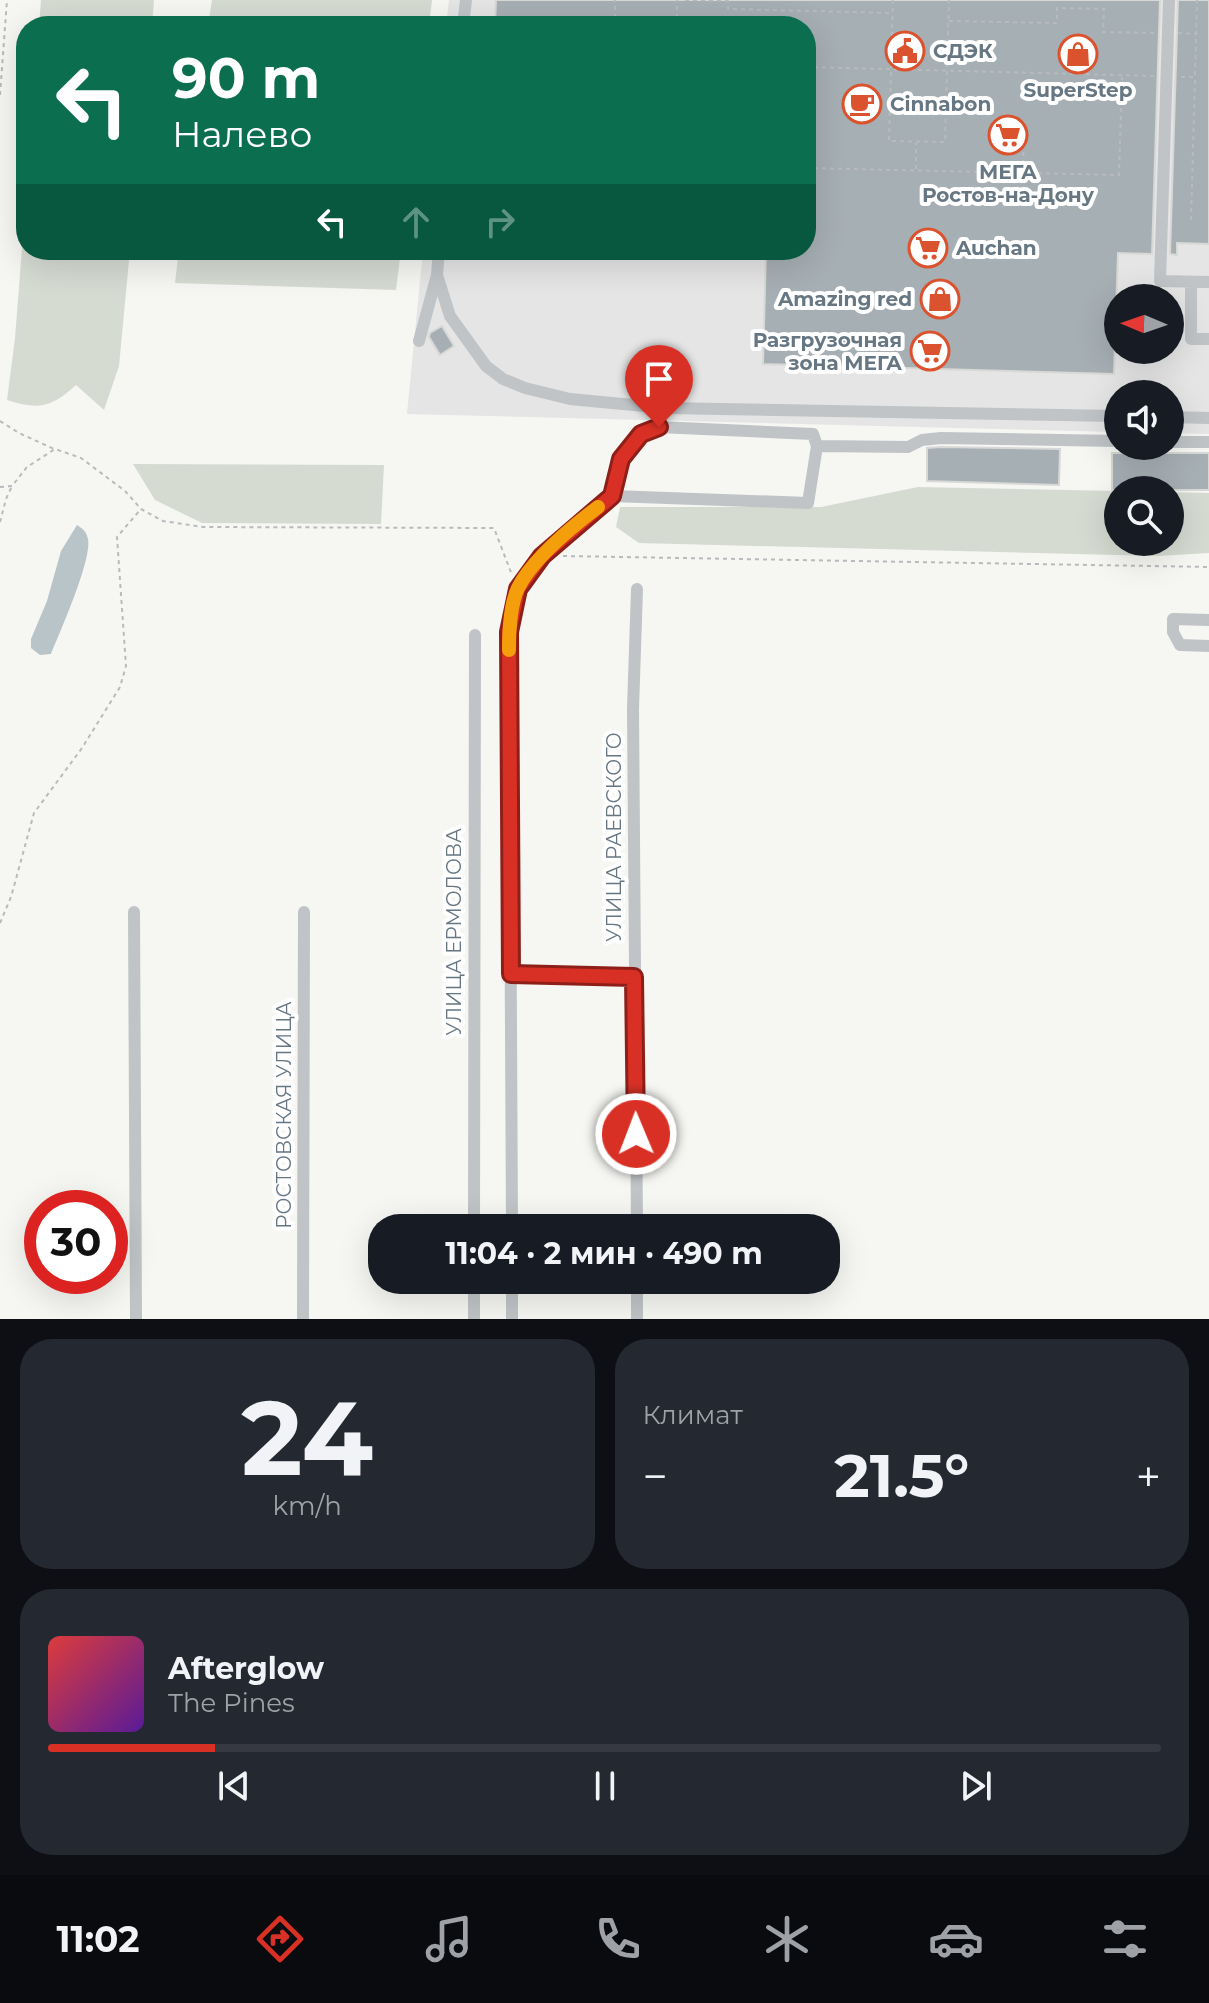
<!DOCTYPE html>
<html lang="ru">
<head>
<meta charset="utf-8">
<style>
	:root { --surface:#171b24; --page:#242831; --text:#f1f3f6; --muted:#9ea1a6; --line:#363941; --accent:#d93025 }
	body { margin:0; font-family:Montserrat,sans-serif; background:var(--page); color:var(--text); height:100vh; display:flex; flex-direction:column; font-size:30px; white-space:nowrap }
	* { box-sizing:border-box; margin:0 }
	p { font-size:26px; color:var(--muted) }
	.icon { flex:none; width:44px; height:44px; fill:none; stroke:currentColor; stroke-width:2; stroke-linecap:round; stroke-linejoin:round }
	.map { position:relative; height:1319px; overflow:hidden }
	.side { display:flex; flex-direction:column; gap:20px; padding:20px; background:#0d0f14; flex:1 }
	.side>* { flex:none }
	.hud { position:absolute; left:16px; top:16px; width:800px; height:244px; border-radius:32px; box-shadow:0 8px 32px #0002; background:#0b6e4f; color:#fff; overflow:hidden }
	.needle { width:52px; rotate:272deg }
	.tools { position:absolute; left:1104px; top:284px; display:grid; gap:16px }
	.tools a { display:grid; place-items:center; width:80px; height:80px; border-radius:50%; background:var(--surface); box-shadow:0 8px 32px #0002; font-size:40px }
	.speed { position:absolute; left:24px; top:1190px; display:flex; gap:16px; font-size:40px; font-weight:700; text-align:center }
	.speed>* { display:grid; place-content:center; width:104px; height:104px; border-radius:50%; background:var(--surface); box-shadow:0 8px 32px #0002; line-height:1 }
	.speed .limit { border:12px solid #d22; background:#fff; color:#111 }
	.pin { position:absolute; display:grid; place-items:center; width:68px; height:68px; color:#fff; margin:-82px -34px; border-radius:50% 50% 50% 0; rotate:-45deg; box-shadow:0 0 8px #0007 }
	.pin .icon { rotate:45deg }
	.me { position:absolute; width:88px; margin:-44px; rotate:359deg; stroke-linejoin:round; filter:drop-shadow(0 0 6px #0008) }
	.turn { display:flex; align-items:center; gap:28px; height:168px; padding:0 24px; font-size:36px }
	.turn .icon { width:104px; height:104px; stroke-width:2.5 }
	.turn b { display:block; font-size:56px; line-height:68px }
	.lanes { display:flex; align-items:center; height:76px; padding:0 24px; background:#0003; justify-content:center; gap:40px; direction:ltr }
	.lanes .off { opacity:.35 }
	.big { font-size:60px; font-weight:700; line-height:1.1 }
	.side .widget { flex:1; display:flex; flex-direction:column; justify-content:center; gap:12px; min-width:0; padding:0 28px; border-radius:32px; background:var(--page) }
	.side .dial { align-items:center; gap:0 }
	.dial b { font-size:104px; line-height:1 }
	.song { display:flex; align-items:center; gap:24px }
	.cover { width:96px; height:96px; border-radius:12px; background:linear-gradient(135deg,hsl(0 70% 55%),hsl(270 70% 35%)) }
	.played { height:8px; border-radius:4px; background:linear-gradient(90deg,var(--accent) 15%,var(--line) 15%) }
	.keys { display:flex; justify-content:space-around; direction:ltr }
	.heat { display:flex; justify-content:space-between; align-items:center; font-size:44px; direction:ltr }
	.side .tiles { flex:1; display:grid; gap:20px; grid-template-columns:1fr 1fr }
	.widget:last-child { grid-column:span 2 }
	.trip { position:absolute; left:368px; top:1214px; width:472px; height:80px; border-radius:32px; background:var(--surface); box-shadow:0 8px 32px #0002; font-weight:700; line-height:80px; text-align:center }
	.tab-bar { display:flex; height:128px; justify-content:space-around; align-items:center; background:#090b0e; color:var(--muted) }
	.tab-bar .icon { width:56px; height:56px }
	.tab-bar .current { color:var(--accent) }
	.tab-bar b { font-size:36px; color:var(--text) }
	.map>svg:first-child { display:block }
	.built { fill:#e4e5e4; fill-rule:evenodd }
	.green { fill:#d6dbd2 }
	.water { fill:#b8c4c8 }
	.building { fill:#a6afb4; stroke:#d8d8d6; stroke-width:2 }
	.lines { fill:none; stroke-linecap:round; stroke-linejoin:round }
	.path { stroke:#b8bbbd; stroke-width:2; stroke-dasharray:4 4; stroke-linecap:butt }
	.minor { stroke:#c0c4c7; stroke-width:12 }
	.route-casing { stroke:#8d1f18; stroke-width:20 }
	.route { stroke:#d93025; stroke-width:14 }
	.slow { stroke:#f59e0b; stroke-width:14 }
	.labels { text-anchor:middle; stroke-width:8; stroke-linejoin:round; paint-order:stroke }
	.poi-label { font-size:20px; font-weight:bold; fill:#667783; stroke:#fff; text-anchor:start }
	.street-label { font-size:20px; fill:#667783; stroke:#fff }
</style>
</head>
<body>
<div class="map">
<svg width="1209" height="1319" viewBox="0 0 1209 1319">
	<rect width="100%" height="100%" fill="#f6f6f3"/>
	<path class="built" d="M449 0H1209V434L1170 433V394H1118V432L407 414 423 250H806V26H446ZM1118 298H1170V350H1118Z"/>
	<path class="green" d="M41 0H154L152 26H39Z
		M212 0H432L429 26H208Z
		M26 197V250H130L119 366 104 410 76 385C51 408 38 410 7 400L15 338Z
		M179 250H401L396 290 175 283Z
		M133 464 384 465 381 524 202 523 155 500Z
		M918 487 1118 491V542H1170V492L1209 493V553L1157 556 639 543 616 527 620 507H821Z"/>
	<path class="water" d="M77 525C83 529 86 531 88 539 92 560 60 632 51 654L40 655 31 648V639L47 601 61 551Z"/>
	<path class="building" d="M496 0H1160L1152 254 1118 253 1114 374 763 364 766 250H806V26H495Z
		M1178 0H1209V244L1177 243V255L1170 254Z
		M442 326 454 346 440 355 429 337 430 333Z
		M941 447 1060 449 1059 485 927 481V448Z
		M1112 453H1209V490H1112Z"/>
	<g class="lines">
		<path class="path" d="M685 0 728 1V9L892 13
			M893 0 889 141 945 142 949 0
			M949 21 1057 23V8L1104 9 1103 32 1156 33
			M615 26V0
			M677 26V0
			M1178 33 1196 34
			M806 67 1155 76
			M1181 77H1195L1197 0
			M0 95 7 0
			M806 168 1119 175 1122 77
			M916 169V143
			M1023 172 1024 122
			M1191 220 1195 78
			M0 421 19 433 54 449
			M0 487 12 486 27 467 55 449 81 458 125 491 141 509 163 521 203 527 494 528 512 575
			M0 522 6 499 12 486
			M563 556 1209 567
			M0 923 11 897 34 813 82 748 120 687 126 666 117 537 140 510"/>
		<path class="minor" d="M1169 0 1160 281 1209 282
			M463 26 466 0
			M437 275 450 316 486 366 503 379 525 388 570 399 665 408 1118 416
			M1191 282V339H1209
			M419 341 437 275 439 250
			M1170 417 1209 418
			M1170 442H1209
			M612 496 808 503 817 446
			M1209 620 1173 619V632L1180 645 1209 646
			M134 912 136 1319
			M511 974 634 977
			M474 1228 475 635
			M512 1228 509 632 518 589 542 556 612 496 621 459 641 434 659 427 813 434 817 446 908 447 922 440 941 438 1118 441
			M637 1228 633 709 637 589
			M512 1280V1319
			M637 1280V1319
			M303 1319 304 912
			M474 1319V1280"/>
	</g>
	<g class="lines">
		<g class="route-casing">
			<path id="route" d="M636 1134 634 977 511 974 509 632 518 589 542 556 612 496 621 459 641 434 659 427"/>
		</g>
		<use href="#route" class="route"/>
		<path class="slow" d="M509 650C509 631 510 605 518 588 532 560 573 526 598 507"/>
	</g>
	<defs>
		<g id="civic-ring" transform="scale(2)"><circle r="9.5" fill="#fff" stroke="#db522e" stroke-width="1.5"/><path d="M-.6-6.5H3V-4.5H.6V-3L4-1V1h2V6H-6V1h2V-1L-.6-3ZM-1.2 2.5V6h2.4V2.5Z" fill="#db522e"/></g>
		<g id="shop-ring" transform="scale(2)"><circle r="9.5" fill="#fff" stroke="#db522e" stroke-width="1.5"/><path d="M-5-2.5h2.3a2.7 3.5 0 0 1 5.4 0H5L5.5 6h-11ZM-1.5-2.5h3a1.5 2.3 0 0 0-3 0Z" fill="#db522e"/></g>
		<g id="cafe-ring" transform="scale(2)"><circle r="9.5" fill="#fff" stroke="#db522e" stroke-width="1.5"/><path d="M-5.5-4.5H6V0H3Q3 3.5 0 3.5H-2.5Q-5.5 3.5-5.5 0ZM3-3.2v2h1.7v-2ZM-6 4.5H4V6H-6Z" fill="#db522e"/></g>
		<g id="supermarket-ring" transform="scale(2)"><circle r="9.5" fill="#fff" stroke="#db522e" stroke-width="1.5"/><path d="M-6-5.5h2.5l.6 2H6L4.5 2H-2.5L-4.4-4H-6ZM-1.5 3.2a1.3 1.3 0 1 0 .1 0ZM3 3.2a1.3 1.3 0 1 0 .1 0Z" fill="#db522e"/></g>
	</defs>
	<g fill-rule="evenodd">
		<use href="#civic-ring" x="905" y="51"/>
		<use href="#shop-ring" x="1078" y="54"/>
		<use href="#cafe-ring" x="862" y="104"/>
		<use href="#supermarket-ring" x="1008" y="135"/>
		<use href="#supermarket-ring" x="928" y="248"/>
		<use href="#shop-ring" x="940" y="299"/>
		<use href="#supermarket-ring" x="930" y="351"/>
	</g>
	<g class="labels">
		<g class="poi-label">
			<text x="933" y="58">СДЭК</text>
			<text x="1078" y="97" text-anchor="middle">SuperStep</text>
			<text x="890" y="111">Cinnabon</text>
			<text x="1008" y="179" text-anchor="middle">МЕГА<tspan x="1008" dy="23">Ростов-на-Дону</tspan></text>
			<text x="956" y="255">Auchan</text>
			<text x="912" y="306" text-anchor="end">Amazing red</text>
			<text x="902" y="347" text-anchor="end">Разгрузочная<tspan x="902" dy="23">зона МЕГА</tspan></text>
		</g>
		<g class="street-label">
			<text transform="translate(614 837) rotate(-90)" y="7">УЛИЦА РАЕВСКОГО</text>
			<text transform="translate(454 932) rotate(-90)" y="7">УЛИЦА ЕРМОЛОВА</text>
			<text transform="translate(284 1115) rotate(-90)" y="7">РОСТОВСКАЯ УЛИЦА</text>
		</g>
	</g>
</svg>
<div class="tools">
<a><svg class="needle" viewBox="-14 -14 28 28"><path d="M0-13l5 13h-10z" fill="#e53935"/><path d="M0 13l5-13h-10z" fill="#9ea1a6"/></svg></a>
<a><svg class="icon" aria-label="sound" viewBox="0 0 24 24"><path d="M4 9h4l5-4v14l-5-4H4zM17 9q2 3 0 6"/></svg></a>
<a><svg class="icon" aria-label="search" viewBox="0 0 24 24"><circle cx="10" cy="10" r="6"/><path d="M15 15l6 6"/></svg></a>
</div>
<div class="speed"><div class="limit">30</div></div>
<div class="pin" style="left:659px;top:427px;background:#d93025"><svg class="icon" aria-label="arrive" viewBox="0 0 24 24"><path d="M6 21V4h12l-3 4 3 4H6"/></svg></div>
<svg class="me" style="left:636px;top:1134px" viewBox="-20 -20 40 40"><circle r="17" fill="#d93025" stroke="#fff" stroke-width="3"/><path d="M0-11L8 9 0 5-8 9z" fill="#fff"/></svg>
<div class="trip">11:04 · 2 мин · 490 m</div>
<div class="hud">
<div class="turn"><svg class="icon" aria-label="left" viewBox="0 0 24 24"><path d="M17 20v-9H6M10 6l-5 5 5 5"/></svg><div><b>90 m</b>Налево</div></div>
<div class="lanes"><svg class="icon" aria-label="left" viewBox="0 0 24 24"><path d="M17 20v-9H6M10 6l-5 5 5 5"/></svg><svg class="icon off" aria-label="ahead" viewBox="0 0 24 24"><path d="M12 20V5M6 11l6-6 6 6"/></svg><svg class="icon off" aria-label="right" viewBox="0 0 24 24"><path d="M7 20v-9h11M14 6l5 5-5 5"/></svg></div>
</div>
</div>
<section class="side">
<div class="tiles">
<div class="widget dial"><b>24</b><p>km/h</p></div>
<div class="widget"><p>Климат</p>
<div class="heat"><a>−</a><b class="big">21.5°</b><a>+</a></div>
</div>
<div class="widget">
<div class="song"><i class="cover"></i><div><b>Afterglow</b><p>The Pines</p></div></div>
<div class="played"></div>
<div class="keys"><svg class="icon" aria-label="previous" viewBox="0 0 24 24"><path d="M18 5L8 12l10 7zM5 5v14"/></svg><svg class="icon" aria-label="pause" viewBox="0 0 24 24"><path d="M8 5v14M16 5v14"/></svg><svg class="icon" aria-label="next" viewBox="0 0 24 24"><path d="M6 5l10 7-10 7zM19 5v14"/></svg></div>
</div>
</div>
</section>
<nav class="tab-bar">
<b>11:02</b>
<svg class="icon current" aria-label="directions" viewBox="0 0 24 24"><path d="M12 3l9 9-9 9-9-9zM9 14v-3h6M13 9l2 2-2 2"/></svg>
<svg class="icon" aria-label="music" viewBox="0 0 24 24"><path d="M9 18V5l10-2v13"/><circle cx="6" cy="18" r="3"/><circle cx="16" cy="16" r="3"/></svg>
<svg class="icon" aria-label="phone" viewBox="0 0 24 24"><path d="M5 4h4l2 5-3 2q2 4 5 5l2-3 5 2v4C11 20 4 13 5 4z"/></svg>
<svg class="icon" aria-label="climate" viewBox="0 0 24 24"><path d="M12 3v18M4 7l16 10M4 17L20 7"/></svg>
<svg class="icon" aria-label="car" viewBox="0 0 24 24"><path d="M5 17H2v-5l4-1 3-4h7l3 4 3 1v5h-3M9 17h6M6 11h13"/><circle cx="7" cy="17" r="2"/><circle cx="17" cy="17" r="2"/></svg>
<svg class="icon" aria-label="filters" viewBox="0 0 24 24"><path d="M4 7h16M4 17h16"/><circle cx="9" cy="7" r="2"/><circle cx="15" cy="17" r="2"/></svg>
</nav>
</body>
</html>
